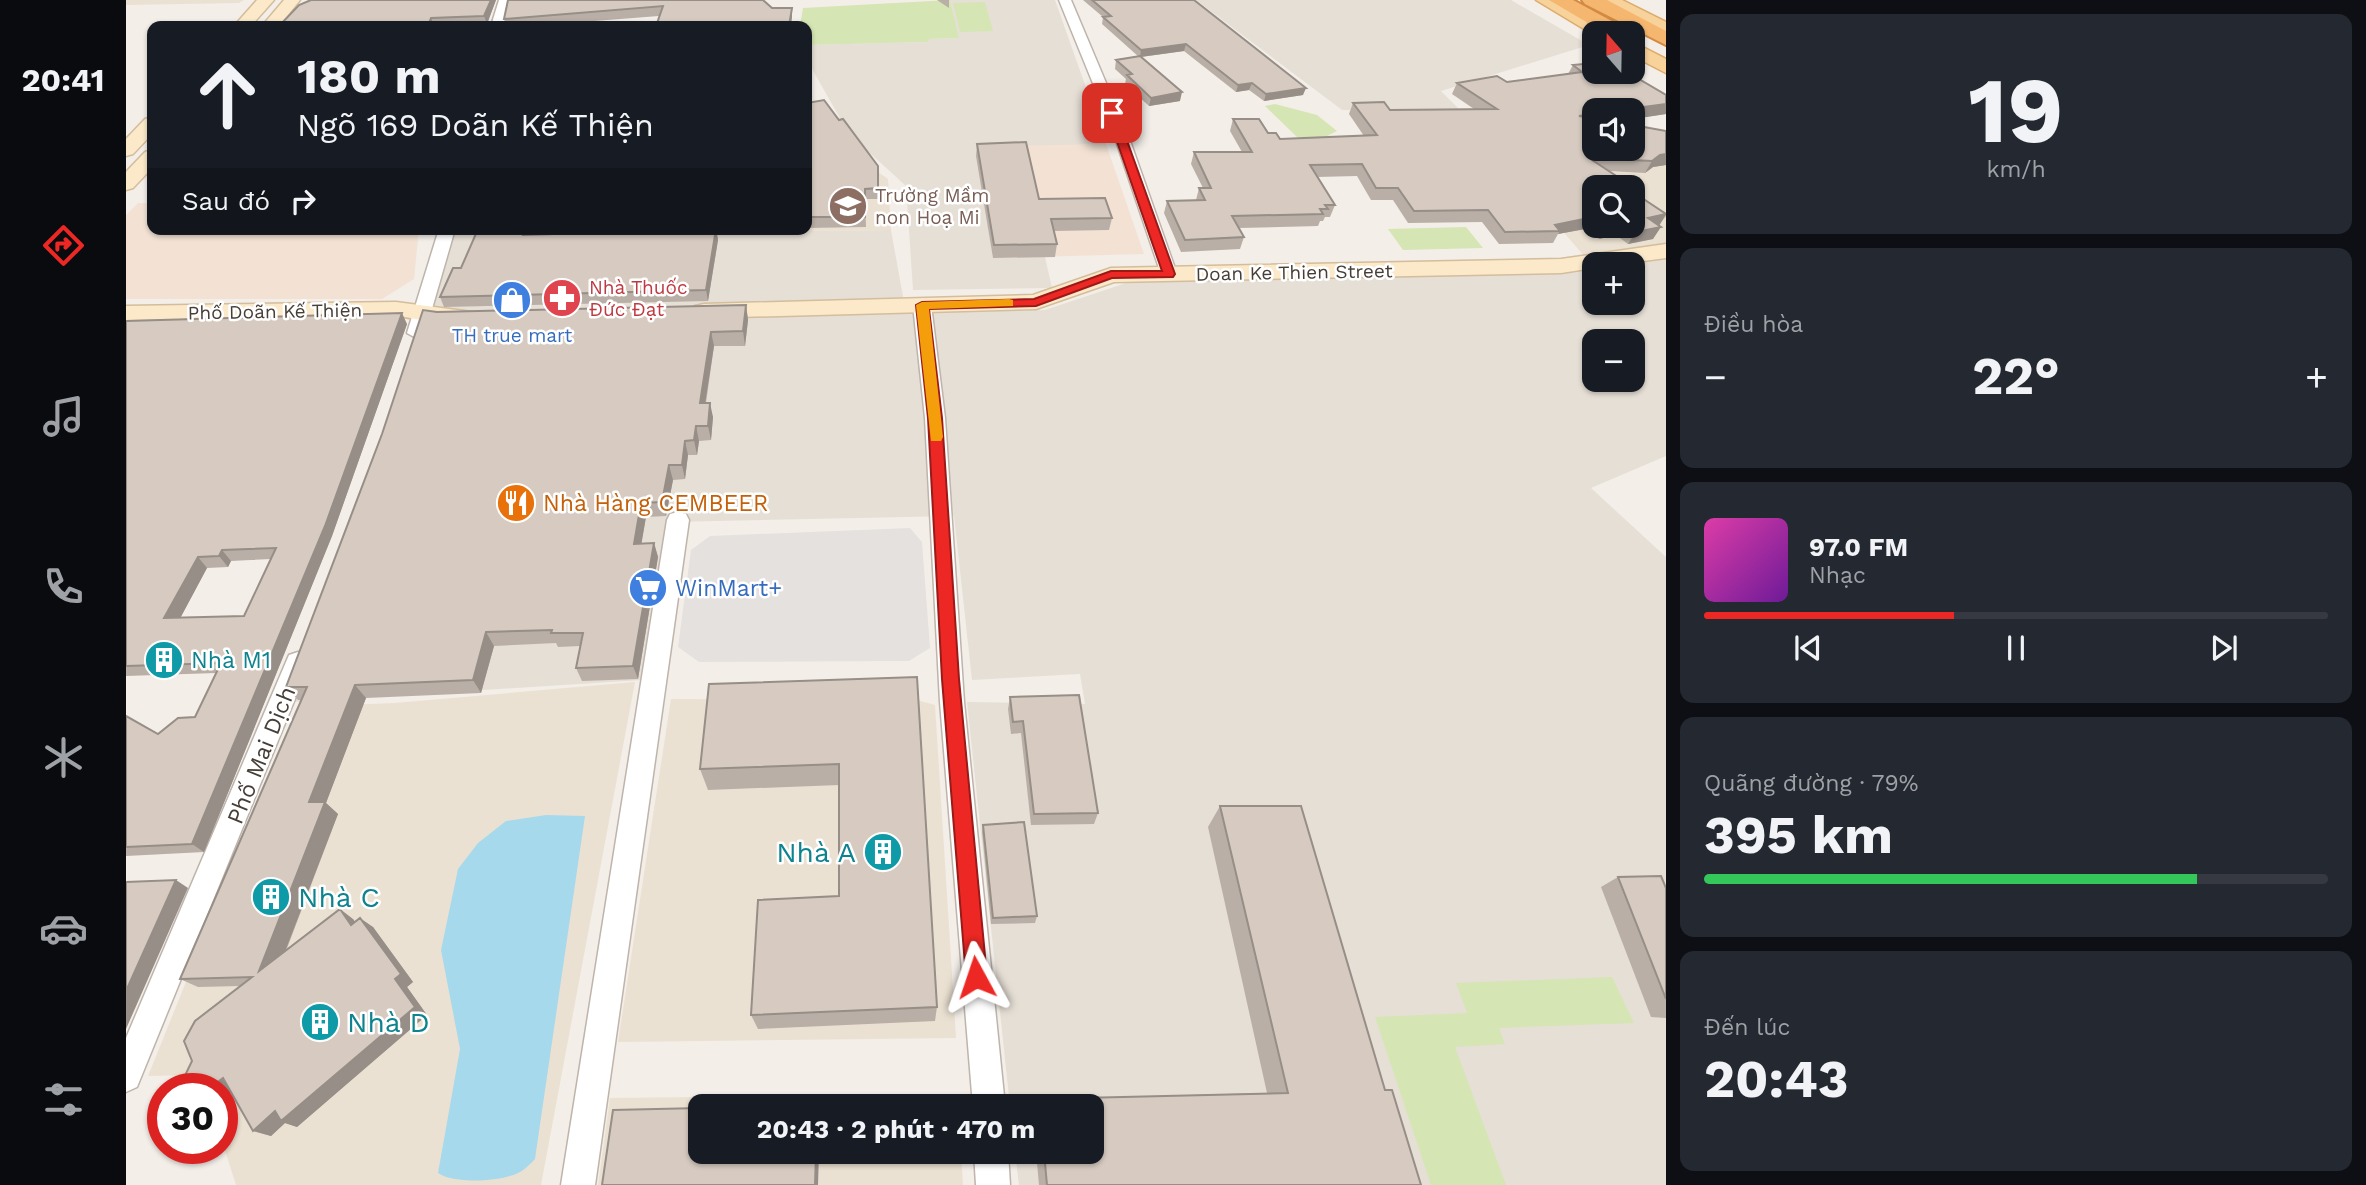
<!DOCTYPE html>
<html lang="vi">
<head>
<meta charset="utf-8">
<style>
	:root { --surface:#171b24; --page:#242831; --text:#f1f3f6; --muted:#9ea1a6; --line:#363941; --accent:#ed2824 }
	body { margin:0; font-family:"Work Sans",sans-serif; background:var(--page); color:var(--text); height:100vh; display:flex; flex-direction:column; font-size:26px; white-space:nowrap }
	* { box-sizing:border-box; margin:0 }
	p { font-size:23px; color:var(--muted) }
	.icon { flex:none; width:38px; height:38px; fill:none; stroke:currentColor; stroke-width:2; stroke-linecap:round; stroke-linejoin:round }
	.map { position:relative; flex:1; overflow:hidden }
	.details { display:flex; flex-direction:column; gap:14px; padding:14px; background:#0d0f14; width:700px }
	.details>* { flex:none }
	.guide { position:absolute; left:21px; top:21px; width:665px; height:214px; border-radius:14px; box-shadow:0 2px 5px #0004; background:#171b24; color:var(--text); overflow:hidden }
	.needle { width:46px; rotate:340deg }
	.tools { position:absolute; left:1456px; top:21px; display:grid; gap:14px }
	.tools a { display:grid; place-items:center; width:63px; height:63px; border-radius:14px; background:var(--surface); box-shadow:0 2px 5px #0004; font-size:35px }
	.speed { position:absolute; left:21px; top:1073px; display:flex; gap:14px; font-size:35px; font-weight:700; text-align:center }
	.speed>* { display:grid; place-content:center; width:91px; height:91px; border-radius:50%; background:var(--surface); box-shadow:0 2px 5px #0004; line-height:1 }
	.speed .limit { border:10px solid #d22; background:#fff; color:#111 }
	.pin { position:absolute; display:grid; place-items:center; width:60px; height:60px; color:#fff; margin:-30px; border-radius:14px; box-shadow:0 4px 10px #0006 }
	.me { position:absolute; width:77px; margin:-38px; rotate:355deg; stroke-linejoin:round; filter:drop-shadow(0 0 5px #0008) }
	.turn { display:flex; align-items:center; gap:24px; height:147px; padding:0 35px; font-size:32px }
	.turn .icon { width:91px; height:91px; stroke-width:2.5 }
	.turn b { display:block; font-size:49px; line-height:60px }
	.then { display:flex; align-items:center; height:66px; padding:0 35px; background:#0003; gap:14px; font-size:26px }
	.big { font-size:52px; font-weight:700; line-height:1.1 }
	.details .widget { flex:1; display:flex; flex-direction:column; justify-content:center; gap:10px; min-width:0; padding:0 24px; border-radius:14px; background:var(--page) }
	.details .dial { align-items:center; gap:0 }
	.dial b { font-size:91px; line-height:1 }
	.song { display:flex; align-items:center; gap:21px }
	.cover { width:84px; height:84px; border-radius:10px; background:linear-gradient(135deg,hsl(320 70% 55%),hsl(280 70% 35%)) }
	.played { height:7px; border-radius:4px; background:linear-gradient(90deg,var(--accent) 40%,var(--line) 40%) }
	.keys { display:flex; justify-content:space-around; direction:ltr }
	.heat { display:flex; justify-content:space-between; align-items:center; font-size:38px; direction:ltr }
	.charge { height:10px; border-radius:5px; background:linear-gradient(90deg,#34c759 79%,var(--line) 0) }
	.trip { position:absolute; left:562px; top:1094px; width:416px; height:70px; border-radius:14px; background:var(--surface); box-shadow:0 2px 5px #0004; font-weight:700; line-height:70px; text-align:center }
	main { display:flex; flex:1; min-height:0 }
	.tabs { display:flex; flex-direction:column; width:126px; justify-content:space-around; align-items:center; background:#090b0e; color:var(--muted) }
	.tabs .icon { width:49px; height:49px }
	.tabs .on { color:var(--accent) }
	.tabs b { font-size:32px; color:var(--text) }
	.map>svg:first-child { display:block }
	.residential { fill:#e6dfd6; fill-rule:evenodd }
	.commercial { fill:#f3e2d4 }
	.education { fill:#ebe1d2; fill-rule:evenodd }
	.green { fill:#d5e5b3 }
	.parking { fill:#e4e1df }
	.water { fill:#a7d9ec }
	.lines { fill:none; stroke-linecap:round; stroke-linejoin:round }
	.street-casing { stroke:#beb4ab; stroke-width:3 }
	.secondary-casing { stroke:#d3bd9c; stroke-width:3 }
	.primary-casing { stroke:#ddac6c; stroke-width:3 }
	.highway-casing { stroke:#d48a40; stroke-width:4 }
	.street { fill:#fff; fill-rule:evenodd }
	.secondary { fill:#fbe9c9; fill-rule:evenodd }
	.primary { fill:#f8d29b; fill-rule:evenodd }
	.highway { fill:#f5b770; fill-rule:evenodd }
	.wall { fill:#b9afa6; fill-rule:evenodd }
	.shaded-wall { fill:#968e87 }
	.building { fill:#d7cbc1; stroke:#968e87; stroke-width:2; fill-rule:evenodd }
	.route { fill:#ed2824; stroke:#9a1a17; stroke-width:2 }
	.slow { fill:#f59e0b }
	.labels { text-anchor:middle; stroke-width:5; stroke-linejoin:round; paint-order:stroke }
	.far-education-label { font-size:19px; fill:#785e54; stroke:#fff; text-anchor:start }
	.far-street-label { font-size:19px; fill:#463e37; stroke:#fff }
	.far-health-label { font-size:19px; fill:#be3a42; stroke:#fff; text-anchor:start }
	.far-shop-label { font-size:19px; fill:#366cbe; stroke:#fff }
	.food-label { font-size:23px; fill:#c56008; stroke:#fff; text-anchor:start }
	.shop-label { font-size:23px; fill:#366cbe; stroke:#fff; text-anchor:start }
	.culture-label { font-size:23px; fill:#0d838f; stroke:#fff; text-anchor:start }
	.street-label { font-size:23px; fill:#463e37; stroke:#fff }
	.near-culture-label { font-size:28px; fill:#0d838f; stroke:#fff; text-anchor:start }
</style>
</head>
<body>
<main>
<nav class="tabs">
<b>20:41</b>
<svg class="icon on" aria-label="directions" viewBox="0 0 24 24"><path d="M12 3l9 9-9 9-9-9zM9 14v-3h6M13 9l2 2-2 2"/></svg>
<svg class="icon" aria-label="music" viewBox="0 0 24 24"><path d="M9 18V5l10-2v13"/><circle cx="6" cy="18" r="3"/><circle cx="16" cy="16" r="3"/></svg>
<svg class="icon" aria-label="phone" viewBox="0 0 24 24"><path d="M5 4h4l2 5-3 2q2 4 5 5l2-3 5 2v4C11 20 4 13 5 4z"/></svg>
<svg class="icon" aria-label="climate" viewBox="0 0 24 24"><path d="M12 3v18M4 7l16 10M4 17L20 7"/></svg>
<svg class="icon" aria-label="car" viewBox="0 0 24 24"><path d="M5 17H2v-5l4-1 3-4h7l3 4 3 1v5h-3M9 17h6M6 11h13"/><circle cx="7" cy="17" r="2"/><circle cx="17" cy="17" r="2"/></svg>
<svg class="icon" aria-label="filters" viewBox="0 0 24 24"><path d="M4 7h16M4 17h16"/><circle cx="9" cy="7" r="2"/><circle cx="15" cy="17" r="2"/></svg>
</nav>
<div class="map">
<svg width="1540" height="1185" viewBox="0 0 1540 1185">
	<rect width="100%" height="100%" fill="#f3eee8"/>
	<path class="residential" d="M824 0H929L980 144 850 148 867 258 919 257 926 288 787 290 780 186 723 134 681 60V45L802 42V39L832 38Z
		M1070 0H1385L1463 45 1315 91 1335 111 1216 110Z
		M326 229H604V232L765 230 778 302 303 316Z
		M1540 258V456L1465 488 1540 557V1185H893L889 1152H966V1106H884L841 702 959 704 954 674 846 680 828 516 542 522 516 680 168 702 300 324 919 310 1003 282 1445 273 1468 270V303H1507V264H1502ZM1468 341H1507V380H1468Z"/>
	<path class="commercial" d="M980 144 1018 254 867 258 850 147Z
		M12 203H26V229H293L288 279 256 299H0V215Z"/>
	<path class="education" d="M0 0H118L113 3 0 5Z
		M1540 142V245L1459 257 1389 176 1468 149H1507ZM1468 187H1507V226H1468Z
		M752 172 762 179 765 230 604 232V229H681V182Z
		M509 682 415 1185H110L96 1141V1088L70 1075 22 1076 171 707 269 703Z
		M545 699 791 700 809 705 830 1038 492 1042Z
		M832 1094 833 1106H574V1152H835L837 1185H472L484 1098Z"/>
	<path class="green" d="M824 0 833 38 803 39 802 42 681 45V26H674L677 8Z
		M859 2 867 31 834 32 827 3Z
		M1149 104 1191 115 1211 131 1191 141 1171 137 1139 106Z
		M1340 227 1357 248 1277 250 1262 229Z
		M1486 977 1508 1023 1373 1028 1379 1044 1329 1047 1380 1185H1305L1249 1017 1341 1013 1330 983Z"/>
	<path class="parking" d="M784 528 796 542 804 648 783 661 573 662 552 647 565 550 584 536Z"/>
	<path class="water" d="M420 815 459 816 409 1159C404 1164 399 1170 392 1173 374 1182 328 1184 312 1173L334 1049 315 950 332 869 352 843 380 821Z"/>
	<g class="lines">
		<g class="street-casing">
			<path id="street" d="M373 0H385L377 26H365Z
				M933 0H945L1002 135 1051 274 1049 278 1043 279 1035 274 988 135Z
				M313 229H329L299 333 290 338 281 333Z
				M796 300 805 305 819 418 838 702 879 1106H847L814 702 799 418 787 305Z
				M552 512 560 514 563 520 469 1185H435L541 520 544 514Z
				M172 652 181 655 184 662 11 1087 0 1092V1038L160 662 163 655Z
				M848 1152H882L884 1185H850Z"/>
		</g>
		<g class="secondary-casing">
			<path id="secondary" d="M131 0H148L125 26H108Z
				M158 0H174L153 26H136Z
				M26 117V134L7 154 0 156V139L19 119Z
				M26 150V168L7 188 0 190V172L19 152Z
				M1540 244V258L1495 264H1468V268L1435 273 988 282 910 309 578 318 569 316 566 311 569 306 578 304 907 295 985 268 1435 259Z
				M270 302 346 312 349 317 346 322C319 329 293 317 267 316 178 315 89 319 0 320V306Z"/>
		</g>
		<g class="primary-casing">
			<path id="primary" d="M1410 0H1433L1486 29 1489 33 1468 35Z
				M1473 0H1496L1540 22V36L1475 4Z
				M1507 42 1540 59V73L1507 56Z"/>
		</g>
		<g class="highway-casing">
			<path id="highway" d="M1423 0H1447L1493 25 1496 29 1493 33H1479Z
				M1456 0H1481L1540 31V45L1459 4Z"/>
		</g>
		<use href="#street" class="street"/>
		<use href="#secondary" class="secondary"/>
		<use href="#primary" class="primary"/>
		<use href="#highway" class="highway"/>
	</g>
	<path class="wall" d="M370 0 361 24 308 26H153Z
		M382 0 646 8 666 17 533 16 404 26H381L378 19Z
		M811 0H823V8Z
		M957 0H1068L1177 95 1138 101 1123 90 1110 92 1058 51 1015 57 1054 101 1023 106 999 84 1000 79 989 69 990 60 1013 57 976 24 977 17Z
		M1447 65 1540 95V114L1507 119V110H1468V149L1540 131V165L1527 167 1519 173 1483 171 1504 185 1503 187H1468V226H1507L1540 214V216L1533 225 1527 239 1502 244 1490 235 1473 239 1459 229 1432 234 1427 243 1373 244 1356 222 1282 223 1267 200H1245L1231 176 1191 177 1209 205 1204 217H1199L1197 221H1194L1192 226 1113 228 1118 237 1114 249 1055 252 1038 213 1041 201 1070 200 1073 188H1077L1065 164 1068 152H1116L1104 131 1107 119 1154 139 1238 136 1223 114 1227 103 1264 110 1348 109 1326 94 1331 83 1381 82 1442 74Z
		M681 103 713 120 752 166V199H739L740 227 681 228Z
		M851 144 913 199 986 218 983 230 928 231 931 244 929 257 867 258 850 156Z
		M330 229H406L404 235 590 229 592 240 582 301 318 307 314 297 335 268 352 231 331 232Z
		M620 305 622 320 619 346H588L580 403 587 417 585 440 573 441 571 455H562L559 479 547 480 540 516 520 517 515 544 528 543 532 557 512 679 456 681 450 668 454 646 432 647 430 643 368 646 355 693 240 698 200 803 212 814 160 951 227 919 229 922 247 927 287 982 281 987 301 1015 171 1127 159 1123 145 1136 127 1131 114 986 72 987 54 979 175 700H172L160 687 311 312Z
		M0 321 281 324 206 536 78 852 0 856V716L32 734 69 717 90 673 0 676ZM145 559 118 616 54 618 81 568 102 567 105 561Z
		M791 677 811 1007 809 1021 632 1029 625 1015 713 896V785L582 790 574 769Z
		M884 697 972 813 968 824 905 825 895 733 885 734 882 709Z
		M1094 806 1259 1090 1295 1185H913L910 1152H966V1106H908L912 1099 1141 1093 1082 827Z
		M857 825 911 916 909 923 865 924 856 832Z
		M1492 877 1540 888V1018L1525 1017 1475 887Z"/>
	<path class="shaded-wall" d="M365 0H370L361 24 358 16Z
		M666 8V17L665 26H663Z
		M305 18 308 26H302Z
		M1060 44 1058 51 1014 57 1015 50Z
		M1126 83 1123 90 1110 92 1112 85Z
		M1180 88 1177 95 1138 101 1140 94Z
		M1056 92 1054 101 1023 106 1025 98Z
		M1540 104V114L1507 119V110H1495Z
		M1468 114V125L1453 116Z
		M1540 154V165L1527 167 1519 173 1526 161 1534 155Z
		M1540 214 1533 226 1522 218Z
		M1467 217 1459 229 1432 234 1434 231 1429 225Z
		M1486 226H1496L1490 235 1473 239 1481 227Z
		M1535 227 1527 239 1502 244 1510 232Z
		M399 229H406L401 246 397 235Z
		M590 229 592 240 582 301 580 290Z
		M620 305 622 320 619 346 617 331Z
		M276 313 281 324 206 536 78 852 66 844Z
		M585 332 588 346 577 417 574 403Z
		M584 403 587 417 585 440 582 426Z
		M570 426 573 441 571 455 568 440Z
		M559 441 562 455 559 479 556 465Z
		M543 465 547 480 540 516 536 502Z
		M515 503 520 517 513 558 508 544Z
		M528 543 532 557 512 679 507 666Z
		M96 550 105 561 102 567 93 556Z
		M72 557 81 568 49 628 38 618Z
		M360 632 368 646 355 693 347 680Z
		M229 685 240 698 200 803 212 814 148 980 133 971 183 802Z
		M50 880 62 888 0 1029V991Z
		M214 909 227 919 238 935 225 925Z
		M234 918 247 927 287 982 281 987 301 1015 171 1127 159 1123 145 1136 127 1131Z
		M97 1078 115 1084 96 1099V1088H84Z
		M690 1152H693L692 1185H689Z"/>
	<path class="building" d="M185 0H365L358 16 305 18 302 26H153L173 5Z
		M382 0H637L646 8H666L663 26H530L537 6 378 19Z
		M966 0H1068L1180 88 1140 94 1126 83 1112 85 1060 44 1015 50 977 17 985 16Z
		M1014 56 1056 92 1025 98 1001 75 1006 74 990 60Z
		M1468 63V72H1501L1540 95V104L1495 110H1468V114L1453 116 1468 119V149H1507V125L1540 131V154L1534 155 1526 161 1463 158 1504 185 1498 186 1500 187H1468V218L1467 217 1429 225 1434 231 1379 232 1362 210 1288 211 1272 188H1250L1236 164 1184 165 1209 205H1199L1202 209H1194L1197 214 1106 216 1118 237 1059 240 1041 201 1079 200 1073 188H1085L1068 152H1126L1107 119H1133L1142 133H1150L1154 139 1251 135 1227 103 1258 102 1264 110 1371 109 1331 83 1371 76 1381 82 1456 72 1447 65Z
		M698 100 713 120 717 119 752 166V188L739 189V217H681V103Z
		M900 142 913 199 979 198 986 218 925 219 931 244 868 245 851 144Z
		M1507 192 1540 214 1522 218 1535 227 1510 232 1501 226H1507Z
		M352 229H399L397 235 590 229 580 290 314 297 327 268H335Z
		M620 305 617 331 585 332 574 403H584L582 426H570L568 440 559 441 556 465H543L536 502 515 503 508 544 528 543 507 666 450 668 457 633H425L426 630 360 632 347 680 229 685 183 802H199L133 971 214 909 225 925 234 918 275 974 269 979 289 1007 155 1121 149 1111 127 1131 97 1078 84 1088H53L66 1061 58 1041 69 1021 126 977 54 979 181 687H160L256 434 297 310 311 312Z
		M276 313 199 526 66 844 0 847V716L32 734 52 718 69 717 95 663 0 666V321ZM150 548 118 616 38 618 72 557 93 556 96 550Z
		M791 677 811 1007 625 1015 632 900 713 896V764L574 769 583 684Z
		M953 695 972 813 908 814 897 721 887 722 884 697Z
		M1094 806H1175L1259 1090H1266L1295 1185H921L918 1152H966V1106H913L912 1099 1162 1093Z
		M898 822 911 916 867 918 857 825Z
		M1535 876 1540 888V999L1492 877Z
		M50 880 0 991V882Z
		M691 1105V1106H644Z
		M574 1108V1152H690L689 1185H476L487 1110Z"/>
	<path class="route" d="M986 110 991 113 1049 274 1047 277 986 278 910 306 803 309 816 418 833 679 861 977 858 984 850 987 843 984 840 977 816 679 802 418 790 305 796 302 908 299 985 271H1036L981 113Z"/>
	<path class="slow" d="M883 299 887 300V306L803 309 817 437 815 441H805L790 305 796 302Z"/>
	<defs>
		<g id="school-disc" transform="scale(2.0125)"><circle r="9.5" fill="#8d6e63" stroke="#fff"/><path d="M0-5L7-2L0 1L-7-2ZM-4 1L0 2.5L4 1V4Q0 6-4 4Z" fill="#fff"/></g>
		<g id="pharmacy-disc" transform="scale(2.0125)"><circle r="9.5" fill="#e0444e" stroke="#fff"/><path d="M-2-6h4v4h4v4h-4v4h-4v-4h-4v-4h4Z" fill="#fff"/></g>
		<g id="shop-disc" transform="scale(2.0125)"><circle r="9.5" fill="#3f7fe0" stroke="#fff"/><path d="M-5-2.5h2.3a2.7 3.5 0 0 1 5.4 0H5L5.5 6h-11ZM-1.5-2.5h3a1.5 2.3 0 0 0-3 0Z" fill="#fff"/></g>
		<g id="restaurant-disc" transform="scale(2.0125)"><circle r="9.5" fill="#e8710a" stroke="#fff"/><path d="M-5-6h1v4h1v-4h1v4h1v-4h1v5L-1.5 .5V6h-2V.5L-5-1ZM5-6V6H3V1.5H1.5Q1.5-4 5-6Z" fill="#fff"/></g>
		<g id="supermarket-disc" transform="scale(2.0125)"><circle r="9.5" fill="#3f7fe0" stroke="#fff"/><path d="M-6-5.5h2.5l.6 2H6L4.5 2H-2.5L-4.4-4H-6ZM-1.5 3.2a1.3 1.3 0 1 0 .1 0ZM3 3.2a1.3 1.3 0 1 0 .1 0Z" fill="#fff"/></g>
		<g id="building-disc" transform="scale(2.0125)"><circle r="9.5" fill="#0f9aa8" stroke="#fff"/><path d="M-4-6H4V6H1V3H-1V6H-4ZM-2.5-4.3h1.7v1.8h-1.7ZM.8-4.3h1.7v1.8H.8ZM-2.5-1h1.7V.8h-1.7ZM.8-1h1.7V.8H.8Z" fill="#fff"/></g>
	</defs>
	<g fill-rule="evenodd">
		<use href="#school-disc" x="722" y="206"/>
		<use href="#pharmacy-disc" x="436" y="298"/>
		<use href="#shop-disc" x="386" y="300"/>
		<use href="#restaurant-disc" x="390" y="503"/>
		<use href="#supermarket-disc" x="522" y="588"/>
		<use href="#building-disc" x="38" y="660"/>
		<use href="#building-disc" x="757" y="852"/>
		<use href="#building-disc" x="145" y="897"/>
		<use href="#building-disc" x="194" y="1022"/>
	</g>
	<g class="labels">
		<g class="far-education-label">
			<text x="749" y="202">Trường Mầm<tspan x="749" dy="22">non Hoạ Mi</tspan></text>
		</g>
		<g class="far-street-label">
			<text transform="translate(1168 272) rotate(-1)" y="7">Doan Ke Thien Street</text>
			<text transform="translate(149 311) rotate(-1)" y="7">Phố Doãn Kế Thiện</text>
		</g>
		<g class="far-health-label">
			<text x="463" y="294">Nhà Thuốc<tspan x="463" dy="22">Đức Đạt</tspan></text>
		</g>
		<g class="far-shop-label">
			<text x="386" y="342">TH true mart</text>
		</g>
		<g class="food-label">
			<text x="417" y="511">Nhà Hàng CEMBEER</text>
		</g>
		<g class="shop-label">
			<text x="549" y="596">WinMart+</text>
		</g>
		<g class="culture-label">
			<text x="65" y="668">Nhà M1</text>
		</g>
		<g class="street-label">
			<text transform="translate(135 755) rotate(-68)" y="8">Phố Mai Dịch</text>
		</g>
		<g class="near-culture-label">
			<text x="730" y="862" text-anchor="end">Nhà A</text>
			<text x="172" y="907">Nhà C</text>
			<text x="221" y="1032">Nhà D</text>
		</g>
	</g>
</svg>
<div class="tools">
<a><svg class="needle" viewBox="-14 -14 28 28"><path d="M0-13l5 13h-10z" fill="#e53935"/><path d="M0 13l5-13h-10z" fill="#9ea1a6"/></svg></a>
<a><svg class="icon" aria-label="sound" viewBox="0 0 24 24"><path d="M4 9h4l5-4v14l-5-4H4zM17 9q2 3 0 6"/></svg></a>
<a><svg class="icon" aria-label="search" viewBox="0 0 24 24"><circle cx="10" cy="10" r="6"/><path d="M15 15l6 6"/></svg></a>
<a>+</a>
<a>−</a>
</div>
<div class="speed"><div class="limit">30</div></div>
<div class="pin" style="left:986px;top:113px;background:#d93025"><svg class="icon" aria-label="arrive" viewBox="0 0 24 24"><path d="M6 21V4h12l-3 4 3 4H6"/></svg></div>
<svg class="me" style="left:850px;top:977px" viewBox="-20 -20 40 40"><path d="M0-17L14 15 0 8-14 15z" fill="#ed2824" stroke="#fff" stroke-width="4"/></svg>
<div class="trip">20:43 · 2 phút · 470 m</div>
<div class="guide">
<div class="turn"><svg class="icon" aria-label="ahead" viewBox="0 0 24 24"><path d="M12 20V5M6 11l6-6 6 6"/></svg><div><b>180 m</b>Ngõ 169 Doãn Kế Thiện</div></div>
<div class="then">Sau đó<svg class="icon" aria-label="right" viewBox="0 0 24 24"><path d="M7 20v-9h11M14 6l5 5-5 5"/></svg></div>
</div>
</div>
<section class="details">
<div class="widget dial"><b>19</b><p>km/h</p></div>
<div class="widget"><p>Điều hòa</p>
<div class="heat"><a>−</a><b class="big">22°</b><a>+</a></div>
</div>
<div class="widget">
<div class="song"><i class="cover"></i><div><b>97.0 FM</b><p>Nhạc</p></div></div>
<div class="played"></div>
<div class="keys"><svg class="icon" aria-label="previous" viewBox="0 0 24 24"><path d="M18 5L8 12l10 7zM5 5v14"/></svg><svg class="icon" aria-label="pause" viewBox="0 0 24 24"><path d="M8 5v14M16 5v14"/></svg><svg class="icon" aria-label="next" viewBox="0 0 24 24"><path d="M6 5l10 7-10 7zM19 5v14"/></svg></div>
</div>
<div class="widget"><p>Quãng đường · 79%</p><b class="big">395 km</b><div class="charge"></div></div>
<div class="widget"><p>Đến lúc</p><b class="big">20:43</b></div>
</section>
</main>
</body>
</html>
